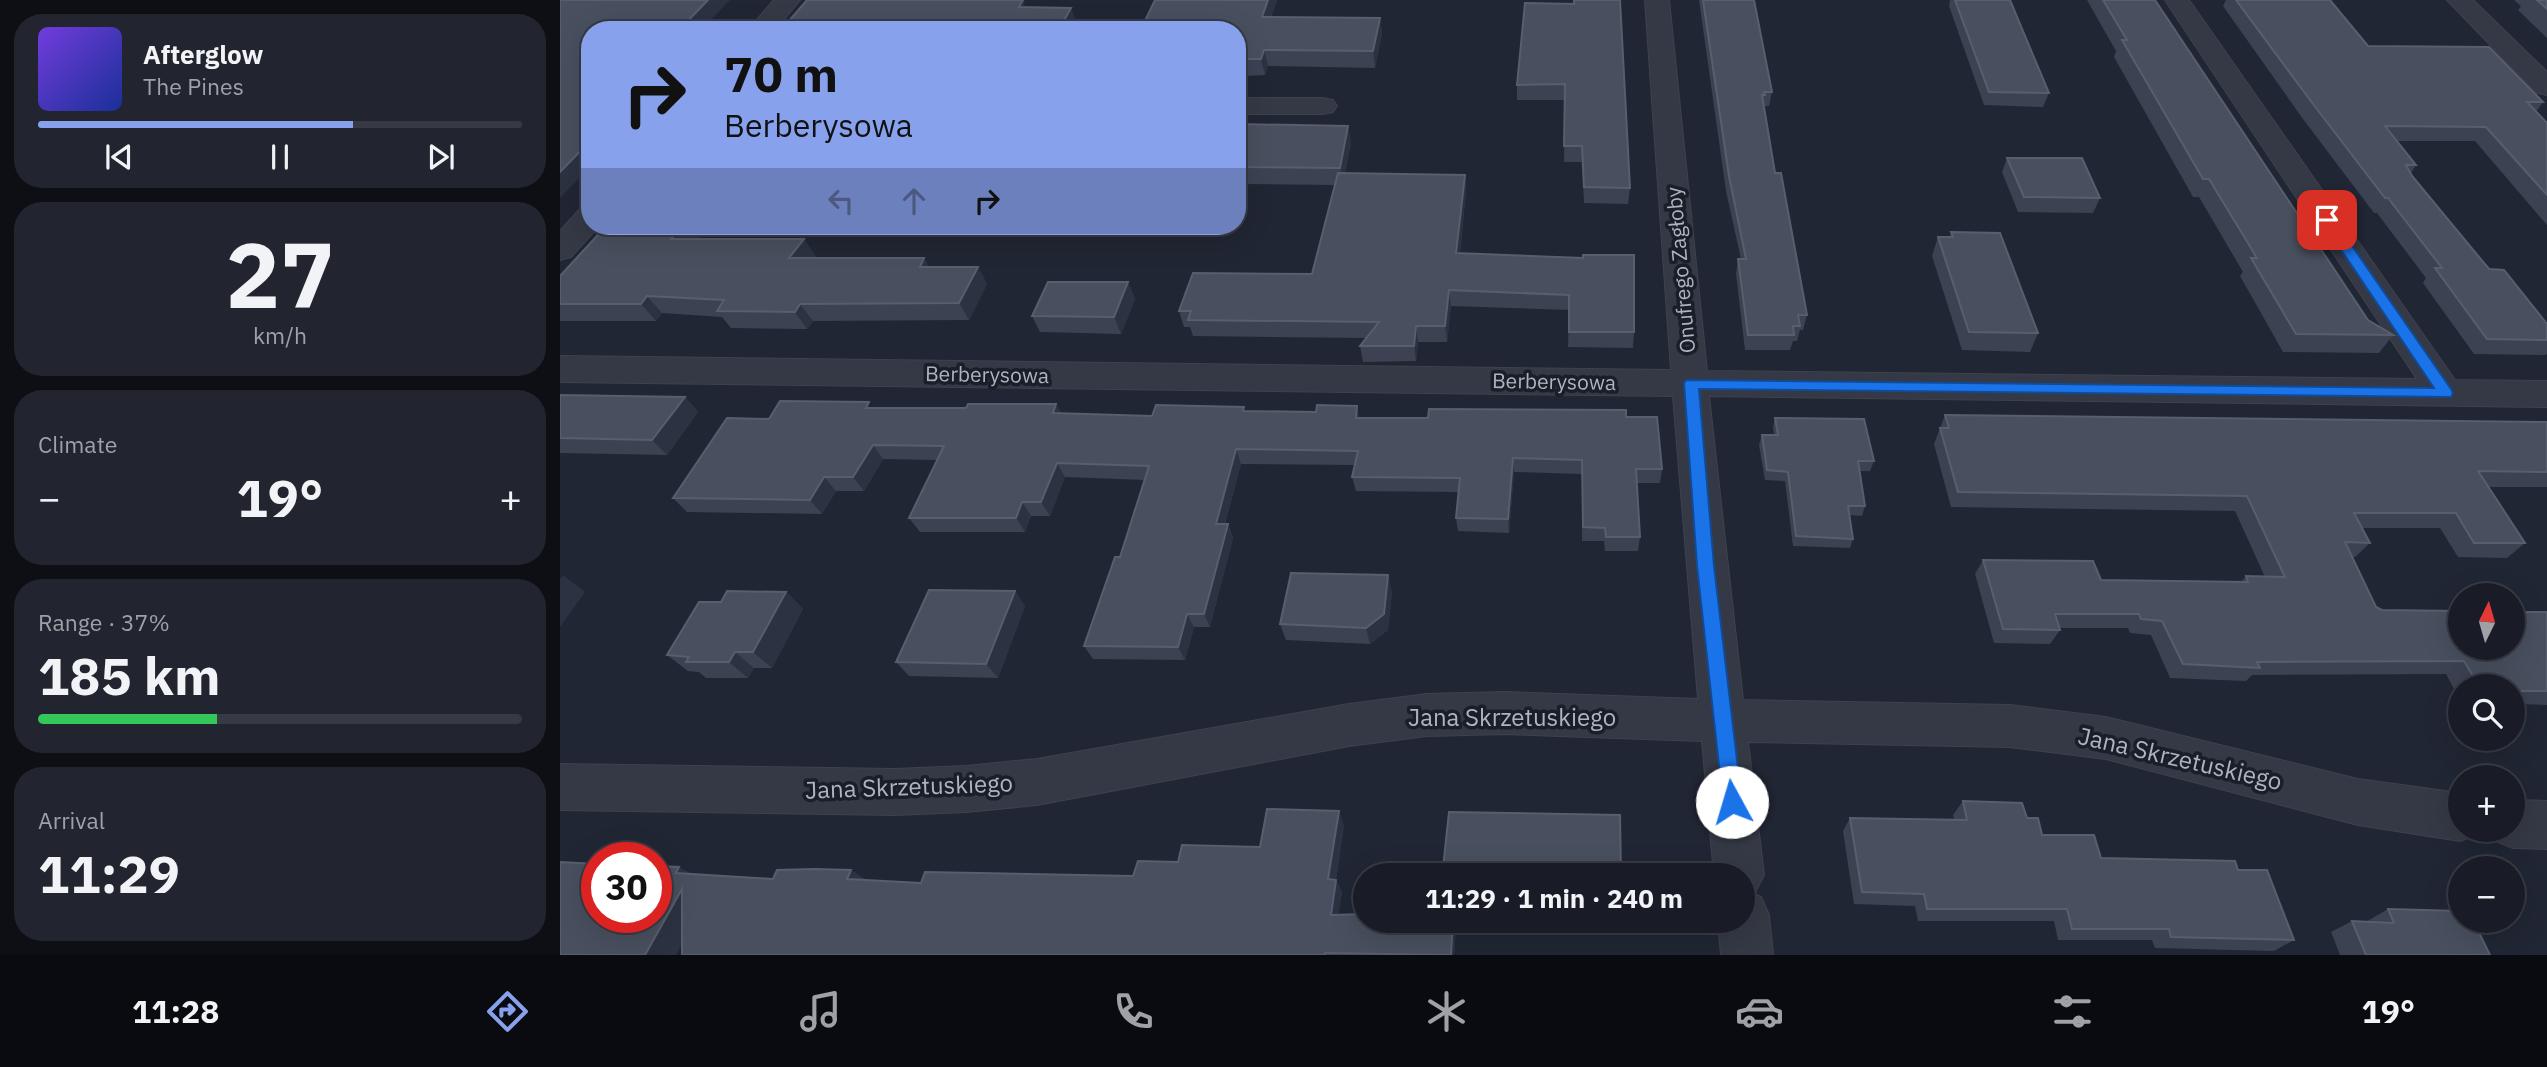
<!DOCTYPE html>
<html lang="en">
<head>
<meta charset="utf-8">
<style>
	:root { --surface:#191c27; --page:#22252f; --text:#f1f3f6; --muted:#9fa1a7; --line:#373a44; --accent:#88a1ed }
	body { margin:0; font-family:"IBM Plex Sans",sans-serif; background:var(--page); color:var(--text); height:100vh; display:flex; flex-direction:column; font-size:26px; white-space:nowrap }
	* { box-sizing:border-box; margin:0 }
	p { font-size:23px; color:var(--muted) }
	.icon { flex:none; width:38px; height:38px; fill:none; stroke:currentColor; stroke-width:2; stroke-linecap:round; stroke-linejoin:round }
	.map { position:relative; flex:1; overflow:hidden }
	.panel { display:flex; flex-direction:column; gap:14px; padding:14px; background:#0e0f15; width:560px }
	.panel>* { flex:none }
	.banner { position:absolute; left:21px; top:21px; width:665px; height:214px; border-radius:28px; box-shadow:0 7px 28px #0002,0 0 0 2px var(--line); background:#88a1ed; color:#111; overflow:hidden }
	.needle { width:46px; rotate:5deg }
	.buttons { position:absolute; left:1888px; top:583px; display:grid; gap:14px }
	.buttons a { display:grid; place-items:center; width:77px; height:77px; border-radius:50%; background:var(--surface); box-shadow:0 7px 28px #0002,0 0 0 2px var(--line); font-size:35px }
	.speed { position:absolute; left:21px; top:842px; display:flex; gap:14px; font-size:35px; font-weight:700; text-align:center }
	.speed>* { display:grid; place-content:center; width:91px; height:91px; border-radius:50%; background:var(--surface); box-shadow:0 7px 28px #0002,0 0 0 2px var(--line); line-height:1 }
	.speed .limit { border:10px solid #d22; background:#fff; color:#111 }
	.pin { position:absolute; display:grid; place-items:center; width:60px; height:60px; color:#fff; margin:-30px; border-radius:14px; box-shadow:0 4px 10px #0006 }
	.me { position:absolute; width:77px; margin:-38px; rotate:354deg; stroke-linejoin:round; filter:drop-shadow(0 0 5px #0008) }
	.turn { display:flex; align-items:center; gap:24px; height:147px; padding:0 28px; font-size:32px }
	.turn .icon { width:91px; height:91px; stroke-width:2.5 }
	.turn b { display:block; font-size:49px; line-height:60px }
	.lanes { display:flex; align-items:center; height:66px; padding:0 28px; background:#0003; justify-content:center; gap:35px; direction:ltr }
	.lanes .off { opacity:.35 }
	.big { font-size:52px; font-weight:700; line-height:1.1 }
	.panel .widget { flex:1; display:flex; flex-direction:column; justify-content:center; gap:10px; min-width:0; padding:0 24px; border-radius:28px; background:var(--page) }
	.panel .dial { align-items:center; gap:0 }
	.dial b { font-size:91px; line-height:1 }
	.song { display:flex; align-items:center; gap:21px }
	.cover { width:84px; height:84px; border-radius:10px; background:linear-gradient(135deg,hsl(260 70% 55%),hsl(230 70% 35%)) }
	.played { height:7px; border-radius:4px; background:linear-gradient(90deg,var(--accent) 65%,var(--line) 65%) }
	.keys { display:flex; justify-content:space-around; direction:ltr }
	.heat { display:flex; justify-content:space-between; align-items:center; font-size:38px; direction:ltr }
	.charge { height:10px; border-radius:5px; background:linear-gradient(90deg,#34c759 37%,var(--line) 0) }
	.trip { position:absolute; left:793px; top:863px; width:402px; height:70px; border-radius:35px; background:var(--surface); box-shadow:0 7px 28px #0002,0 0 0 2px var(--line); font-weight:700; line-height:70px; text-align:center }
	.tab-bar { display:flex; height:112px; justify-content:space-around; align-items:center; background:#0a0b10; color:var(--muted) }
	.tab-bar .icon { width:49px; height:49px }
	.tab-bar .on { color:var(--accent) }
	.tab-bar b { font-size:32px; color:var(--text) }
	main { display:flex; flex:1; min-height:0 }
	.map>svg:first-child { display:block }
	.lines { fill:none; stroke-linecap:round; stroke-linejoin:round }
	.minor-casing { stroke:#3e424e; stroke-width:2 }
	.minor { fill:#343945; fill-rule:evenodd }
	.wall { fill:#3c4252 }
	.shaded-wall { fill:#2c3241 }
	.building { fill:#484f5e; stroke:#585e6e; stroke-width:2 }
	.route { fill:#1a73e8; stroke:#114b97; stroke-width:2 }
	.labels { text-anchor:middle; stroke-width:7; stroke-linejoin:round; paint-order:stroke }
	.street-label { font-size:21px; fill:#aeb3c1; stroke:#1a1e29 }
	.near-street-label { font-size:24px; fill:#aeb3c1; stroke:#1a1e29 }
</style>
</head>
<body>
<main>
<section class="panel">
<div class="widget">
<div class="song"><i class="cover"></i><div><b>Afterglow</b><p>The Pines</p></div></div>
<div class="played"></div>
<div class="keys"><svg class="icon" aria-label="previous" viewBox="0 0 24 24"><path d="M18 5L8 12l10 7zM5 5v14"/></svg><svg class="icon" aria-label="pause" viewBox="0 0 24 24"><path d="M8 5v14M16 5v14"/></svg><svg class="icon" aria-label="next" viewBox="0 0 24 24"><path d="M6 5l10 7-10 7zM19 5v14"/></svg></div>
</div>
<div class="widget dial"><b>27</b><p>km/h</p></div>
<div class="widget"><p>Climate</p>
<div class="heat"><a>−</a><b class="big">19°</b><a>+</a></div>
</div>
<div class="widget"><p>Range · 37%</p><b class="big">185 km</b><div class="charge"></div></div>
<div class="widget"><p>Arrival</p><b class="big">11:29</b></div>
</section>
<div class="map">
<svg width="1987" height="955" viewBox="0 0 1987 955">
	<rect width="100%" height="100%" fill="#212634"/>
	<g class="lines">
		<g class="minor-casing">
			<path id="minor" d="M214 0H240L215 30H188Z
				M1085 0H1109L1147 371 1857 379 1605 0H1629L1895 380 1987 381V407L1149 396 1183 700 1450 705 1546 717 1798 779 1900 793V830H1919L1917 834 1900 841 1798 825 1546 759 1450 747 1188 742 1204 875 1194 894 1201 897 1209 915 1213 955H1161L1158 920H1183V875H1154L1142 741 945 734 867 736 789 746 477 805 406 812 335 815 0 810V764L335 769 406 766 477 759 789 704 867 694 945 692 1138 699 1113 396 0 382V356L1111 370Z
				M1887 0H1913L1987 72V95L1977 93Z
				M677 98H763L773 100 777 106 773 112 763 114H677Z
				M30 207V226H39L11 257 0 260V231L19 210Z
				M1953 800 1987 801V849L1953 848 1936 841 1931 830H1953Z"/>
		</g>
		<use href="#minor" class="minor"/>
	</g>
	<path class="wall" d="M595 0H717L711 17 820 18 822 34 815 68 708 66 705 75 683 76 677 89V30H221L466 7 517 24 583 25Z
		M1139 0H1194L1212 92 1209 106H1204L1215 173 1247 315 1243 330H1240L1237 341H1233L1230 350H1185L1176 274 1178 259H1181L1166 191Z
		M1390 0H1450L1489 93 1483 107 1424 105 1389 6Z
		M1527 0H1595L1808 320 1833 335 1819 353 1723 352 1680 276 1683 272 1639 197H1633L1554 57 1556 51Z
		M1666 0H1770L1808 46 1983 102 1976 112 1987 123V225L1915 141H1837L1856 165 1851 173 1929 269 1987 324V354L1985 355 1914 354 1863 283 1866 278 1817 213H1814L1743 119 1663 6Z
		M1954 0H1987V38L1958 10 1961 6Z
		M965 3 1070 188 1068 204 1024 203 1022 162H1004L1005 100H957V85Z
		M677 124 788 126 791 143 785 173 905 175 906 191 900 253 1023 258 1074 332 1073 348 1008 347 1009 310 891 306 887 342H858L856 361 803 362 800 346 806 338 633 336 630 327H624L619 311 752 274 775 185 677 184Z
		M1447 158 1540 198 1533 213 1458 212 1442 172Z
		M1391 232 1478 333 1470 352 1402 350 1372 256 1378 237H1390Z
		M139 238 138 239H244L256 257 255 258H364L369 267H418L427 284 409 320 253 321 247 329 171 328 162 317 102 313 96 321H0V276Z
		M568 282 575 299 561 334 480 332 472 316Z
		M0 395 125 397 138 412 107 455 0 453Z
		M496 404 501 413 592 416 686 411 800 418 1066 417 1102 469 1100 483H1077L1080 537 1078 551H1045L1044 541H1022V474L954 472 949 533 898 531 896 518 898 492 796 491 792 477 795 465 681 464 665 524H668L673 538 650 627H634L625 660 533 659 524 646 560 557 585 480 505 477 490 516H471L465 532H360L349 518 377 460 323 459 304 491H276L262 514 127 512 113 498 209 419 313 408H406Z
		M1385 415 1987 422V487H1928L1965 543 1947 558 1898 557 1880 528H1802L1810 543 1795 557H1792L1816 607 1822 610 1987 612V705L1953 704V686H1900V700L1886 674 1692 675 1686 681 1610 678 1591 635 1570 633 1568 628H1499L1500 630 1490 644 1434 643 1415 574 1423 560 1541 580 1681 582 1686 576 1705 577 1675 511 1391 507 1374 444Z
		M1215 418 1314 461 1310 471H1299L1305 506 1302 516 1289 515 1293 539 1290 548 1233 546 1225 481 1205 480 1199 445 1202 435H1214L1213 427Z
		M455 591 465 606 438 678 349 676 336 662Z
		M226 592 243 609 212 668H194L188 678H146L139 672 128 671 107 655 161 602Z
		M832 592 828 630 810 644 726 640 720 624Z
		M1403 801 1467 818 1482 835 1541 858 1678 870 1734 940 1714 951 1595 948 1592 940H1498L1494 921H1358L1355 906 1294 904 1283 831 1290 818 1394 819 1393 815Z
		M889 812 1061 875H885L883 868Z
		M784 825 776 880 782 892 778 914 896 925 894 955H122V944L133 874 213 879 291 870 306 880 361 883 573 876 618 862 700 847Z
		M1828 909 1930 955H1780L1771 932 1792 921 1806 922Z"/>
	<path class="shaded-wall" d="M148 0H170L141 30H119Z
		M463 0 469 17 459 7Z
		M708 0H717L705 33 702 17Z
		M511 8 517 24H502Z
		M820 18 822 34 815 68 813 51Z
		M704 50 708 66 705 75 701 59Z
		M679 59 683 76 677 89V62Z
		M788 126 791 143 783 185 780 168Z
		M30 141V167L0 198V172Z
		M905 175 906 191 898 269 896 253Z
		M103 226H129L139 238 124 257 111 239Z
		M244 239 256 257 241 275 229 258Z
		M364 258 374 276 360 267Z
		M418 267 427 284 409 320 399 303Z
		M568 282 575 299 561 334 554 317Z
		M889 290 891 306 887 342 885 326Z
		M87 296 102 313 96 321 81 304Z
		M240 304 253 321 247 329 235 312Z
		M856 326 858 342 856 361 854 346Z
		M125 397 138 412 107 455 92 440Z
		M496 404 504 419 493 413Z
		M797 406 800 420 796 418Z
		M313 445 323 459 304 491 293 477Z
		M676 449 681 464 661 538 656 524Z
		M953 458 954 472 949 533 948 519Z
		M497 463 505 477 490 516 481 502Z
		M264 477 276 491 262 514 250 500Z
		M462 502 471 516 465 532 456 518Z
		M668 524 673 538 650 627 644 614Z
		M3 575 25 592 0 627V579Z
		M828 575 832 592 828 630 810 644 806 628Z
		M455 591 465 606 438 678 426 664Z
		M226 592 243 609 212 668 193 652Z
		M627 614 634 627 625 660 618 647Z
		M175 652 194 668 188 678 169 662Z
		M779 811 784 825 774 892 768 879Z
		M119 867 142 879 116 873Z
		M291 870 310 883 287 879Z
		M776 880 782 892 777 926 771 915Z
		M122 889 145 901 116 955H85Z
		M893 920H895L896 925 894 955H891Z"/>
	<path class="building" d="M0 0H148L119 30H30V119L25 124H30V128L26 131H30V141L0 172Z
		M247 0H463L459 7 511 8 502 24 583 25 595 0H708L702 17 820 18 813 51 704 50 701 59H679L677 62V30H221Z
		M1014 0H1060L1070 188 1024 187 1022 146H1004L1005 84 957 85 965 3 1014 4Z
		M1143 0H1194L1212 92H1204L1205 95H1202L1215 173H1221L1247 315H1238L1240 326H1233L1234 335H1188L1178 259H1186L1169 176Z
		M1395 0H1450L1489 93 1429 92Z
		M1543 0H1595L1808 320 1833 335 1736 334 1691 258H1697L1649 179H1643L1562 40H1567Z
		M1676 0H1770L1808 46 1929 47 1983 102H1967L1987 123V195L1926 127 1825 126 1856 165H1846L1852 176 1929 269 1944 270 1987 324V340L1927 339 1875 268H1882L1828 198H1825L1753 104Z
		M1977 0H1987V9Z
		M677 124 788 126 780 168 677 167Z
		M1447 158H1522L1540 198 1464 197Z
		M778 173 905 175 896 253 1023 258V255H1074V332H1009V295L889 290 885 326H856L854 346H800L819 322 628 320 631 311H619L633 273 752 274Z
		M46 226H122L111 239H244L229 258H364L360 267H418L399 303 240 304 235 312 157 311 164 300 87 296 81 304H0V276Z
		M1391 232 1440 233 1478 333 1409 332 1378 237H1393Z
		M488 282H568L554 317 472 316Z
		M0 395 125 397 92 440 0 438Z
		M220 401 309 402 306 408H406L408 404H496L493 413 592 416 596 405 684 407 683 411 756 412 757 405 797 406 796 418H868L869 409 1066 410V417H1097L1102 469H1076L1080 537H1046L1045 528 1023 527 1022 460 953 458 948 519 896 518 900 478 792 477 798 451 676 449 656 524H668L644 614H627L618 647 524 646 555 557H560L589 466 497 463 481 502H462L456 518H349L384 446 313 445 293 477H264L250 500 113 498 167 418 209 419Z
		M1385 415 1987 422V472L1918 471 1965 543H1914L1896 513H1794L1810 543 1785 542 1816 607 1822 610 1900 611V648H1953V612H1987V691H1953V686H1919L1904 661 1697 662 1700 668 1623 664 1602 621 1581 619 1579 614H1495L1500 630 1443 629 1423 560 1533 561 1541 580 1688 582 1686 576 1725 577 1687 496 1398 492 1380 428H1389Z
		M1215 418 1304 419 1314 461H1298L1305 506H1288L1293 539 1236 536 1228 472 1207 470 1202 435H1218Z
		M731 573 828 575 824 614 806 628 720 624Z
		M369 590 455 591 426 664 336 662Z
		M167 591 226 592 193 652H175L169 662H126L129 657 107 655 139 602H161Z
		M1403 801 1462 803 1467 818H1478L1482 835H1534L1541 858 1675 861 1678 870H1707L1734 940 1611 937 1609 929H1512L1507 909H1367L1364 894 1302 892 1290 818 1407 820Z
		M707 809 779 811 768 879 776 880 771 915 805 914V920H893L891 955 765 953V955H122V889L85 955H0V862L37 864V917H96V866L119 867 116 873 213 879 217 870 255 869 291 870 287 879 361 883 365 872 573 876 578 861 618 862 622 845 700 847Z
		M889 812 1060 815 1061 875H997V869L883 868Z
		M1828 909 1900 911V920H1913L1930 955H1806L1792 921 1834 923Z"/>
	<path class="route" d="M1767 216 1772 217 1891 389 1893 393 1891 397 1139 389 1154 566 1182 802 1179 809 1172 811 1166 809 1163 802 1137 566 1124 383 1126 380 1874 388 1761 220Z"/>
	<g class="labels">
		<g class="street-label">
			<text transform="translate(1121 270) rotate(-95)" y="7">Onufrego Zagłoby</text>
			<text transform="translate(427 375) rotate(1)" y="7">Berberysowa</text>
			<text transform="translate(994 382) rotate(1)" y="7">Berberysowa</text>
		</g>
		<g class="near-street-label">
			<text x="952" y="726">Jana Skrzetuskiego</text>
			<text transform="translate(1620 759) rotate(13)" y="8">Jana Skrzetuskiego</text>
			<text transform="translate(349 787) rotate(-2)" y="8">Jana Skrzetuskiego</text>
		</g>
	</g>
</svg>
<div class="buttons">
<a><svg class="needle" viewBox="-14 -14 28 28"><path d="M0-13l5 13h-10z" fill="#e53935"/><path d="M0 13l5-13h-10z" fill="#9fa1a7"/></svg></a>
<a><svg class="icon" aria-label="search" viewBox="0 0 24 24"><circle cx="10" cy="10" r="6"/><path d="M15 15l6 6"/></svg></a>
<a>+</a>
<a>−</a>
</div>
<div class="speed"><div class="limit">30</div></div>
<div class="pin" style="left:1767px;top:220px;background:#d93025"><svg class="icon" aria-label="arrive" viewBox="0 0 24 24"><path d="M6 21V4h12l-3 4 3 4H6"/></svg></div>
<svg class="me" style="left:1172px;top:802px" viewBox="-20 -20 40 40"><circle r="19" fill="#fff"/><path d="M0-13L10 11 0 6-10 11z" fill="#1a73e8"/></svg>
<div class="trip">11:29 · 1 min · 240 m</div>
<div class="banner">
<div class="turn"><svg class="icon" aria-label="right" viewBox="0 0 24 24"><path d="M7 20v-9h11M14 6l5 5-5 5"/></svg><div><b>70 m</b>Berberysowa</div></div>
<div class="lanes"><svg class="icon off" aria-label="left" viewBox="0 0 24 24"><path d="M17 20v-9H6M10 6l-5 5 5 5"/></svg><svg class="icon off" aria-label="ahead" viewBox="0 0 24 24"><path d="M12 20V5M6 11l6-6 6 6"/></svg><svg class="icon" aria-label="right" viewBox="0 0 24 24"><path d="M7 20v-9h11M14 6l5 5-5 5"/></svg></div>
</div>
</div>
</main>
<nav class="tab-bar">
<b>11:28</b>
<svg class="icon on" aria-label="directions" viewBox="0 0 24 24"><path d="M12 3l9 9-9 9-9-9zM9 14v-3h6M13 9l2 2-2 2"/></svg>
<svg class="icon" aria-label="music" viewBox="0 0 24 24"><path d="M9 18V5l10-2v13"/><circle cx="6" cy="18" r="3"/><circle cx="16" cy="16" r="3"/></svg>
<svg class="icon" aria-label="phone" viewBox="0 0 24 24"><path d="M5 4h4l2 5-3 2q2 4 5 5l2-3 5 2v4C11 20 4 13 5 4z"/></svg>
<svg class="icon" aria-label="climate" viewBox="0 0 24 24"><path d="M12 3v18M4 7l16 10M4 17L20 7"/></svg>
<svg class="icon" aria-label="car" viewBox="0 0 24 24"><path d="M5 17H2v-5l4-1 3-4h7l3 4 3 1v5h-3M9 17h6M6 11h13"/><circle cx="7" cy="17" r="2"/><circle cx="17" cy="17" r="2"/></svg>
<svg class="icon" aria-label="filters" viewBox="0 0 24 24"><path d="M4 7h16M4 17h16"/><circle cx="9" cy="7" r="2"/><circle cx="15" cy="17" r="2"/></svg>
<b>19°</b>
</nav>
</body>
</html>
